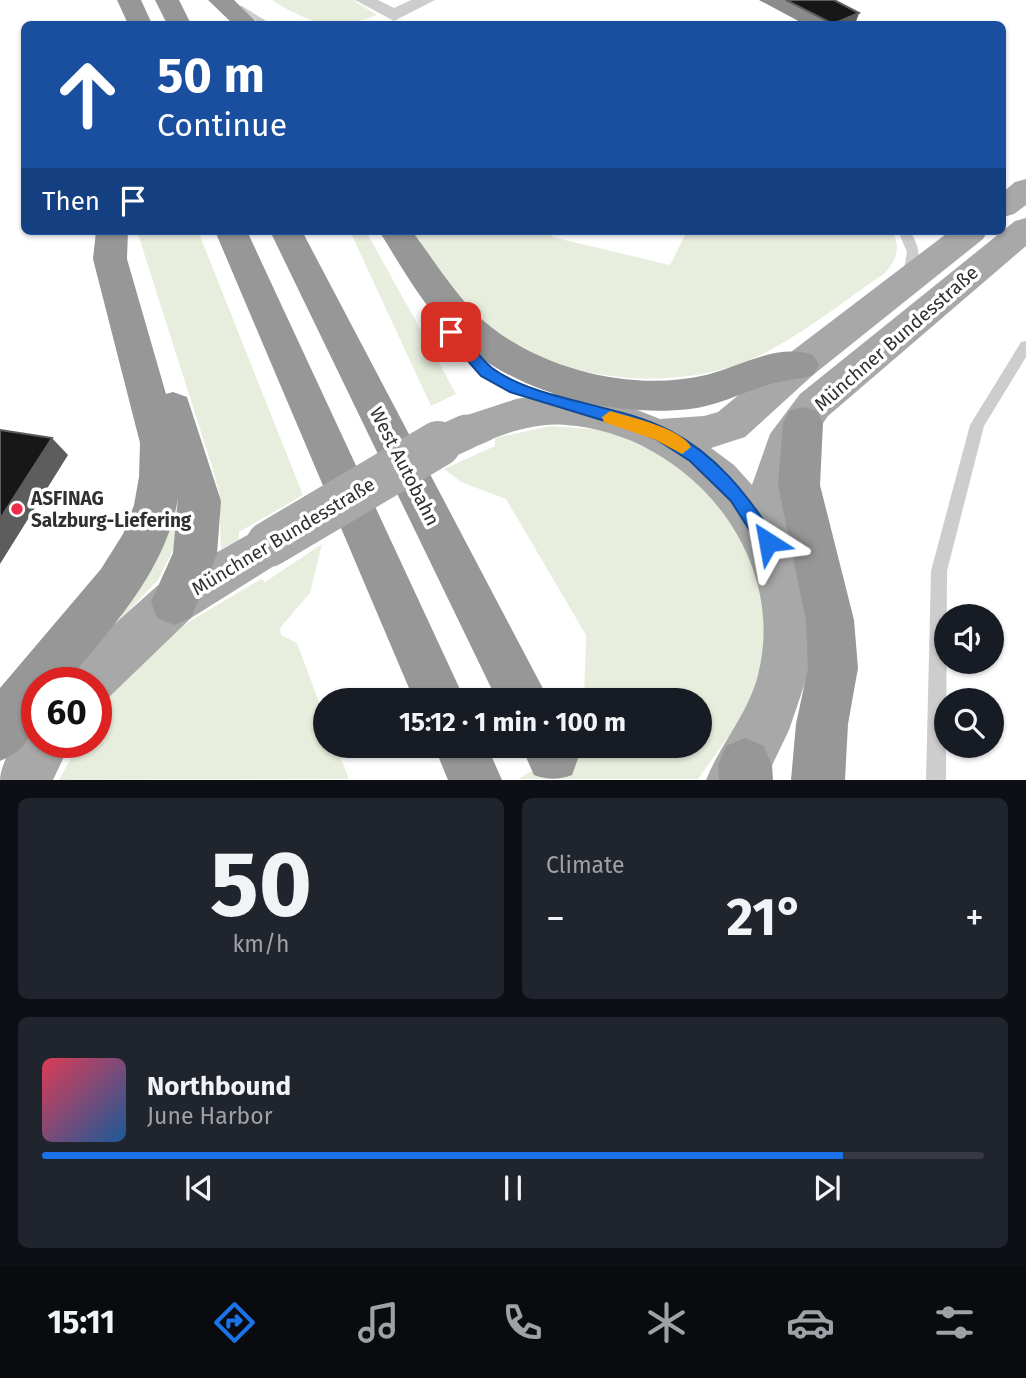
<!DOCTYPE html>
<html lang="en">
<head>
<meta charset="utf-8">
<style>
	:root { --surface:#171b24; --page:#20242c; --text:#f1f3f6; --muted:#9ea1a6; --line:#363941; --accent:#1a73e8 }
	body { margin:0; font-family:"Fira Sans",sans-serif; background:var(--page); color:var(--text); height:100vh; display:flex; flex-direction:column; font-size:26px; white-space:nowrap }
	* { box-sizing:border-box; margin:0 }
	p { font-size:23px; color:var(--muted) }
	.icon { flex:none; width:38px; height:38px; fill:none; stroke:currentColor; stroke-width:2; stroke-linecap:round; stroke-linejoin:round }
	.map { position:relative; height:780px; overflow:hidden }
	.details { display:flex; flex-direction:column; gap:18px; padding:18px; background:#0d0f14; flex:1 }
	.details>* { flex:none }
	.banner { position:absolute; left:21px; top:21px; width:985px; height:214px; border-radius:10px; box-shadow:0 2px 5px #0004; background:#1a4fa0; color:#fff; overflow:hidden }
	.buttons { position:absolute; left:934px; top:604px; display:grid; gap:14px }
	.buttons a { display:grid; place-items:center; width:70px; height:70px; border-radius:50%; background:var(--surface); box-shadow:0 2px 5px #0004; font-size:35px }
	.speed { position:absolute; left:21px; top:667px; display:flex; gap:14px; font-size:35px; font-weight:700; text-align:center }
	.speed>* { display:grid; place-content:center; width:91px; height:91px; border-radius:50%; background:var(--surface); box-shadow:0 2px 5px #0004; line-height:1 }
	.speed .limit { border:10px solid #d22; background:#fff; color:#111 }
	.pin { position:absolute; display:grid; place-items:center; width:60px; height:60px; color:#fff; margin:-30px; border-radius:14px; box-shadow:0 4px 10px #0006 }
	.me { position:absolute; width:77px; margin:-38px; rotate:326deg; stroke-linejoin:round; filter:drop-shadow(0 0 5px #0008) }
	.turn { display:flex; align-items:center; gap:24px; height:147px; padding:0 21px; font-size:32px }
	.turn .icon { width:91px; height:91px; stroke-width:2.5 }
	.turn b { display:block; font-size:49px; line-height:60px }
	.then { display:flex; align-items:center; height:66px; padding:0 21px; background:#0003; gap:14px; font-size:26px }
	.big { font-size:52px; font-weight:700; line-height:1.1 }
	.details .card { flex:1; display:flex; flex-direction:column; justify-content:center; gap:10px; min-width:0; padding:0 24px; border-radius:10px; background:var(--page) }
	.details .dial { align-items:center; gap:0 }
	.dial b { font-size:91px; line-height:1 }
	.song { display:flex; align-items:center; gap:21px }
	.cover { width:84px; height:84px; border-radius:10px; background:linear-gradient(135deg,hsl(350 70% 55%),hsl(210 70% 35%)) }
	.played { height:7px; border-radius:4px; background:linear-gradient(90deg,var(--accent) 85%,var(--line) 85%) }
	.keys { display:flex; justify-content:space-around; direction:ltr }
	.heat { display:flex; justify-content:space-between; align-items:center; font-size:38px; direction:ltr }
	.details .tiles { flex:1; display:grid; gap:18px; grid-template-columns:1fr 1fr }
	.card:last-child { grid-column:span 2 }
	.trip { position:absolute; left:313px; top:688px; width:399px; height:70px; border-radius:35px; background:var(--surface); box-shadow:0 2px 5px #0004; font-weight:700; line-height:70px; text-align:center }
	.dock { display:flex; height:112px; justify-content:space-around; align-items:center; background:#090b0e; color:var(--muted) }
	.dock .icon { width:49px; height:49px }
	.dock .selected { color:var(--accent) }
	.dock b { font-size:32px; color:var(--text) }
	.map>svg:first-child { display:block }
	.green { fill:#e8eede }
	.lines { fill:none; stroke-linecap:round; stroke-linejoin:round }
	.service { fill:#cdcdcd; fill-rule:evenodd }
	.minor { fill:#cdcdcd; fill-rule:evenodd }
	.primary { fill:#a8a8a8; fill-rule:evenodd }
	.motorway { fill:#979797; fill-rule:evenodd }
	.primary-bridge-far1 { stroke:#a8a8a8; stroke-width:35 }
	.primary-bridge { stroke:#a8a8a8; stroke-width:46 }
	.wall { fill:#8b8b8b }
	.shaded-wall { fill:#5d5d5d }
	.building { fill:#171717; stroke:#5d5d5d; stroke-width:2 }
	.route { fill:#1a73e8; stroke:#114b97; stroke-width:2 }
	.slow { fill:#f59e0b }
	.poi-dot { fill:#ed2d4a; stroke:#fff; stroke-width:2.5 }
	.labels { text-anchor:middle; stroke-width:7; stroke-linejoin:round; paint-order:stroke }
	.street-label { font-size:19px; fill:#303030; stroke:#fff }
	.poi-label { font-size:19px; font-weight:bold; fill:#303030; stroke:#fff; text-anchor:start }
</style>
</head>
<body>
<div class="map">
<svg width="1026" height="780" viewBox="0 0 1026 780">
	<rect width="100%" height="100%" fill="#fff"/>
	<path class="green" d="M272 0H353L377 15C334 32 310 24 272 0Z
		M137 231H198L303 495 239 532V540L221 549 219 493 214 473Z
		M350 231H366L456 394 431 406Z
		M411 231H555L552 237 670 265 687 231H892C901 247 897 259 885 273 842 302 790 345 742 363 654 396 526 376 460 307 441 286 427 255 411 231Z
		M550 426 605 430 676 461 714 499 746 544 760 582 766 634 754 701 698 779H518L574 746H700V700H584L586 635 506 499 461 482 444 469 495 446V438Z
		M172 487 179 497 176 544 158 580 62 682H53L78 652Z
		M322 544 310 593 280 628 281 635 297 643 325 718 326 746H336L349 779 59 780 80 742H96V716L113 690 175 630 261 579 265 582Z"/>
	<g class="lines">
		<path class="service" d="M231 4 242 6 271 24C256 25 244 12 228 9L227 7Z
			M898 231H910C920 247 922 261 913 278L909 279 903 275 907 252Z
			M1026 341V357L984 426 947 571 946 780H926L931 571 970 425 1021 342Z"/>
		<path class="minor" d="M355 0H378L394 8 411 0H435L394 21Z"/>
		<path class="primary" d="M1026 179V205L1014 214 1003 217V192L1015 182Z
			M1026 218V246L828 416 803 452 791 497 789 544 799 566 811 619 808 674 789 730 765 780H706C721 743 748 714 758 675 789 553 686 433 565 425 542 423 519 429 497 437 488 441 476 448 467 448 463 449 456 445 452 444L446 432 452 420 516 399 555 393 625 405 660 419 704 416 718 412 787 355 950 231H988L983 239 813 375 745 437 711 448 734 465 752 485 770 434 800 394 1015 221Z
			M269 523 285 529 291 544 285 559 191 618 106 700 96 704V682H63L70 664 157 586Z
			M37 719V742H71L53 780H0C0 762 22 726 37 719Z"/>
		<path class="motorway" d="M117 0H141L152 24H128Z
			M155 0H179L191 24H167Z
			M208 0H234L258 24H233Z
			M96 231H128L127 259 166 394 173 392 187 397 221 501 217 554 191 618 174 625 157 618 151 602 173 553 178 498C166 571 111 628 67 682H37C37 718 37 746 0 761V688L101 569 123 534 134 505 139 477 140 443 93 259Z
			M215 231H247L465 700H414Z
			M270 231H302L549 700H497Z
			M379 231H412C433 259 452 290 477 315 533 368 631 393 706 375 741 366 777 343 813 355L819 365 813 375C798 380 782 380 767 385 741 393 717 406 690 409 611 418 511 392 453 335 423 306 401 266 379 231Z
			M803 407 817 411 823 423 820 485 854 620 858 668 848 724 845 780H791L796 724 808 668 806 620 778 485 783 423 789 411Z
			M745 738 764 746 772 765 773 780H719L718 765 726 746Z
			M434 746H487L502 780H448Z
			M521 746H575L579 756 572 775C558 780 548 780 534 775Z"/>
		<path class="primary-bridge-far1" d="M435 446 466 432"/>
		<path class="primary-bridge" d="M269 544 438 444"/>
	</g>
	<path class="wall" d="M759 0H834L859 13 855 24H804Z"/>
	<path class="shaded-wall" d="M859 13 855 24H833Z
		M52 438 68 455 0 564V519Z"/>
	<path class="building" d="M786 0H834L859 13 833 24Z
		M0 430 52 438 0 519Z"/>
	<path class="route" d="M451 326 457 328C468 340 479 358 492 368 538 402 618 403 670 431 716 455 746 493 774 536L777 542 774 548 768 550 761 548 731 501 690 461 656 439 628 428 510 392 481 376 446 336 444 332Z"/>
	<path class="slow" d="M610 411C630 417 681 428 691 447L682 454 656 440 604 422 602 417Z"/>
	<circle class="poi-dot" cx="17" cy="509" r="7"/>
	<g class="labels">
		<g class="street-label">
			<text transform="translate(896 338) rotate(-41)" y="7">Münchner Bundesstraße</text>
			<text transform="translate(405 466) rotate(63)" y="7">West Autobahn</text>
			<text transform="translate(283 536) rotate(-31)" y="7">Münchner Bundesstraße</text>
		</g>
		<g class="poi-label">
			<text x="31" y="505">ASFINAG<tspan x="31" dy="22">Salzburg-Liefering</tspan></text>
		</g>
	</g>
</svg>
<div class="buttons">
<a><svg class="icon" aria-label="sound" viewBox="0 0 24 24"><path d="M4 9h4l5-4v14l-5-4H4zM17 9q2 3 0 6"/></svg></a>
<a><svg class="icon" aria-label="search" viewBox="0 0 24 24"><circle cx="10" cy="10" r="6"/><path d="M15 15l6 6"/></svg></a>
</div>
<div class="speed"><div class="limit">60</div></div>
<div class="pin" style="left:451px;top:332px;background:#d93025"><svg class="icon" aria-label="arrive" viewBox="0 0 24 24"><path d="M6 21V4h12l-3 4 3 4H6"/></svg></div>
<svg class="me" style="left:768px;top:542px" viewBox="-20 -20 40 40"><path d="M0-17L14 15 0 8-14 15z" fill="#1a73e8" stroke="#fff" stroke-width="4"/></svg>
<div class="trip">15:12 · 1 min · 100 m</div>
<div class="banner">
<div class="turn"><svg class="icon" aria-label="ahead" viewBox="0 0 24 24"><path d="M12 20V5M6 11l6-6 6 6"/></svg><div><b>50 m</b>Continue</div></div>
<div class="then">Then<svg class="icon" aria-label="arrive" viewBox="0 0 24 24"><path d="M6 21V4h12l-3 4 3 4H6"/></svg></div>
</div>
</div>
<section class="details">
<div class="tiles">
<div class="card dial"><b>50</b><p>km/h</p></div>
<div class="card"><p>Climate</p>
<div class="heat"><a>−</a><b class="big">21°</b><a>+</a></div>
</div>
<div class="card">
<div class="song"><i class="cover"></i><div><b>Northbound</b><p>June Harbor</p></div></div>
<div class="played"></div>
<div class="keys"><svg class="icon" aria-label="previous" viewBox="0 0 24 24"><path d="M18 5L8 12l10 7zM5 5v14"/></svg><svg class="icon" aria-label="pause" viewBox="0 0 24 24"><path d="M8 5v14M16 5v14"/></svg><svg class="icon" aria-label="next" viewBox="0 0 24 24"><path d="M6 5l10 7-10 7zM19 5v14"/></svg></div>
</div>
</div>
</section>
<nav class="dock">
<b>15:11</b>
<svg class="icon selected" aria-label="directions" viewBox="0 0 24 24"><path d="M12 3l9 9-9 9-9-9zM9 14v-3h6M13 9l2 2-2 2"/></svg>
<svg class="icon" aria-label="music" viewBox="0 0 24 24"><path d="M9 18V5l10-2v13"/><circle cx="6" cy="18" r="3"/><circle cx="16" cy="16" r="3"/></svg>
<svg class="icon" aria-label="phone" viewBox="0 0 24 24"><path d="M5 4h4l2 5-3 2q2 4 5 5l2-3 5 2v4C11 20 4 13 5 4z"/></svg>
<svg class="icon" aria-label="climate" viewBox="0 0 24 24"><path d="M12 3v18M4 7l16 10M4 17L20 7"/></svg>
<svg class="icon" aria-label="car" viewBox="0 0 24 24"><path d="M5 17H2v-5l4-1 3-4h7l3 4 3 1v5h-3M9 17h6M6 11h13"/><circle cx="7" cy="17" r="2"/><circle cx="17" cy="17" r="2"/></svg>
<svg class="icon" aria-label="filters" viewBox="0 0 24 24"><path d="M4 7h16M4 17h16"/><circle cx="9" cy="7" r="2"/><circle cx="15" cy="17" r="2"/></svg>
</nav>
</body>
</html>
